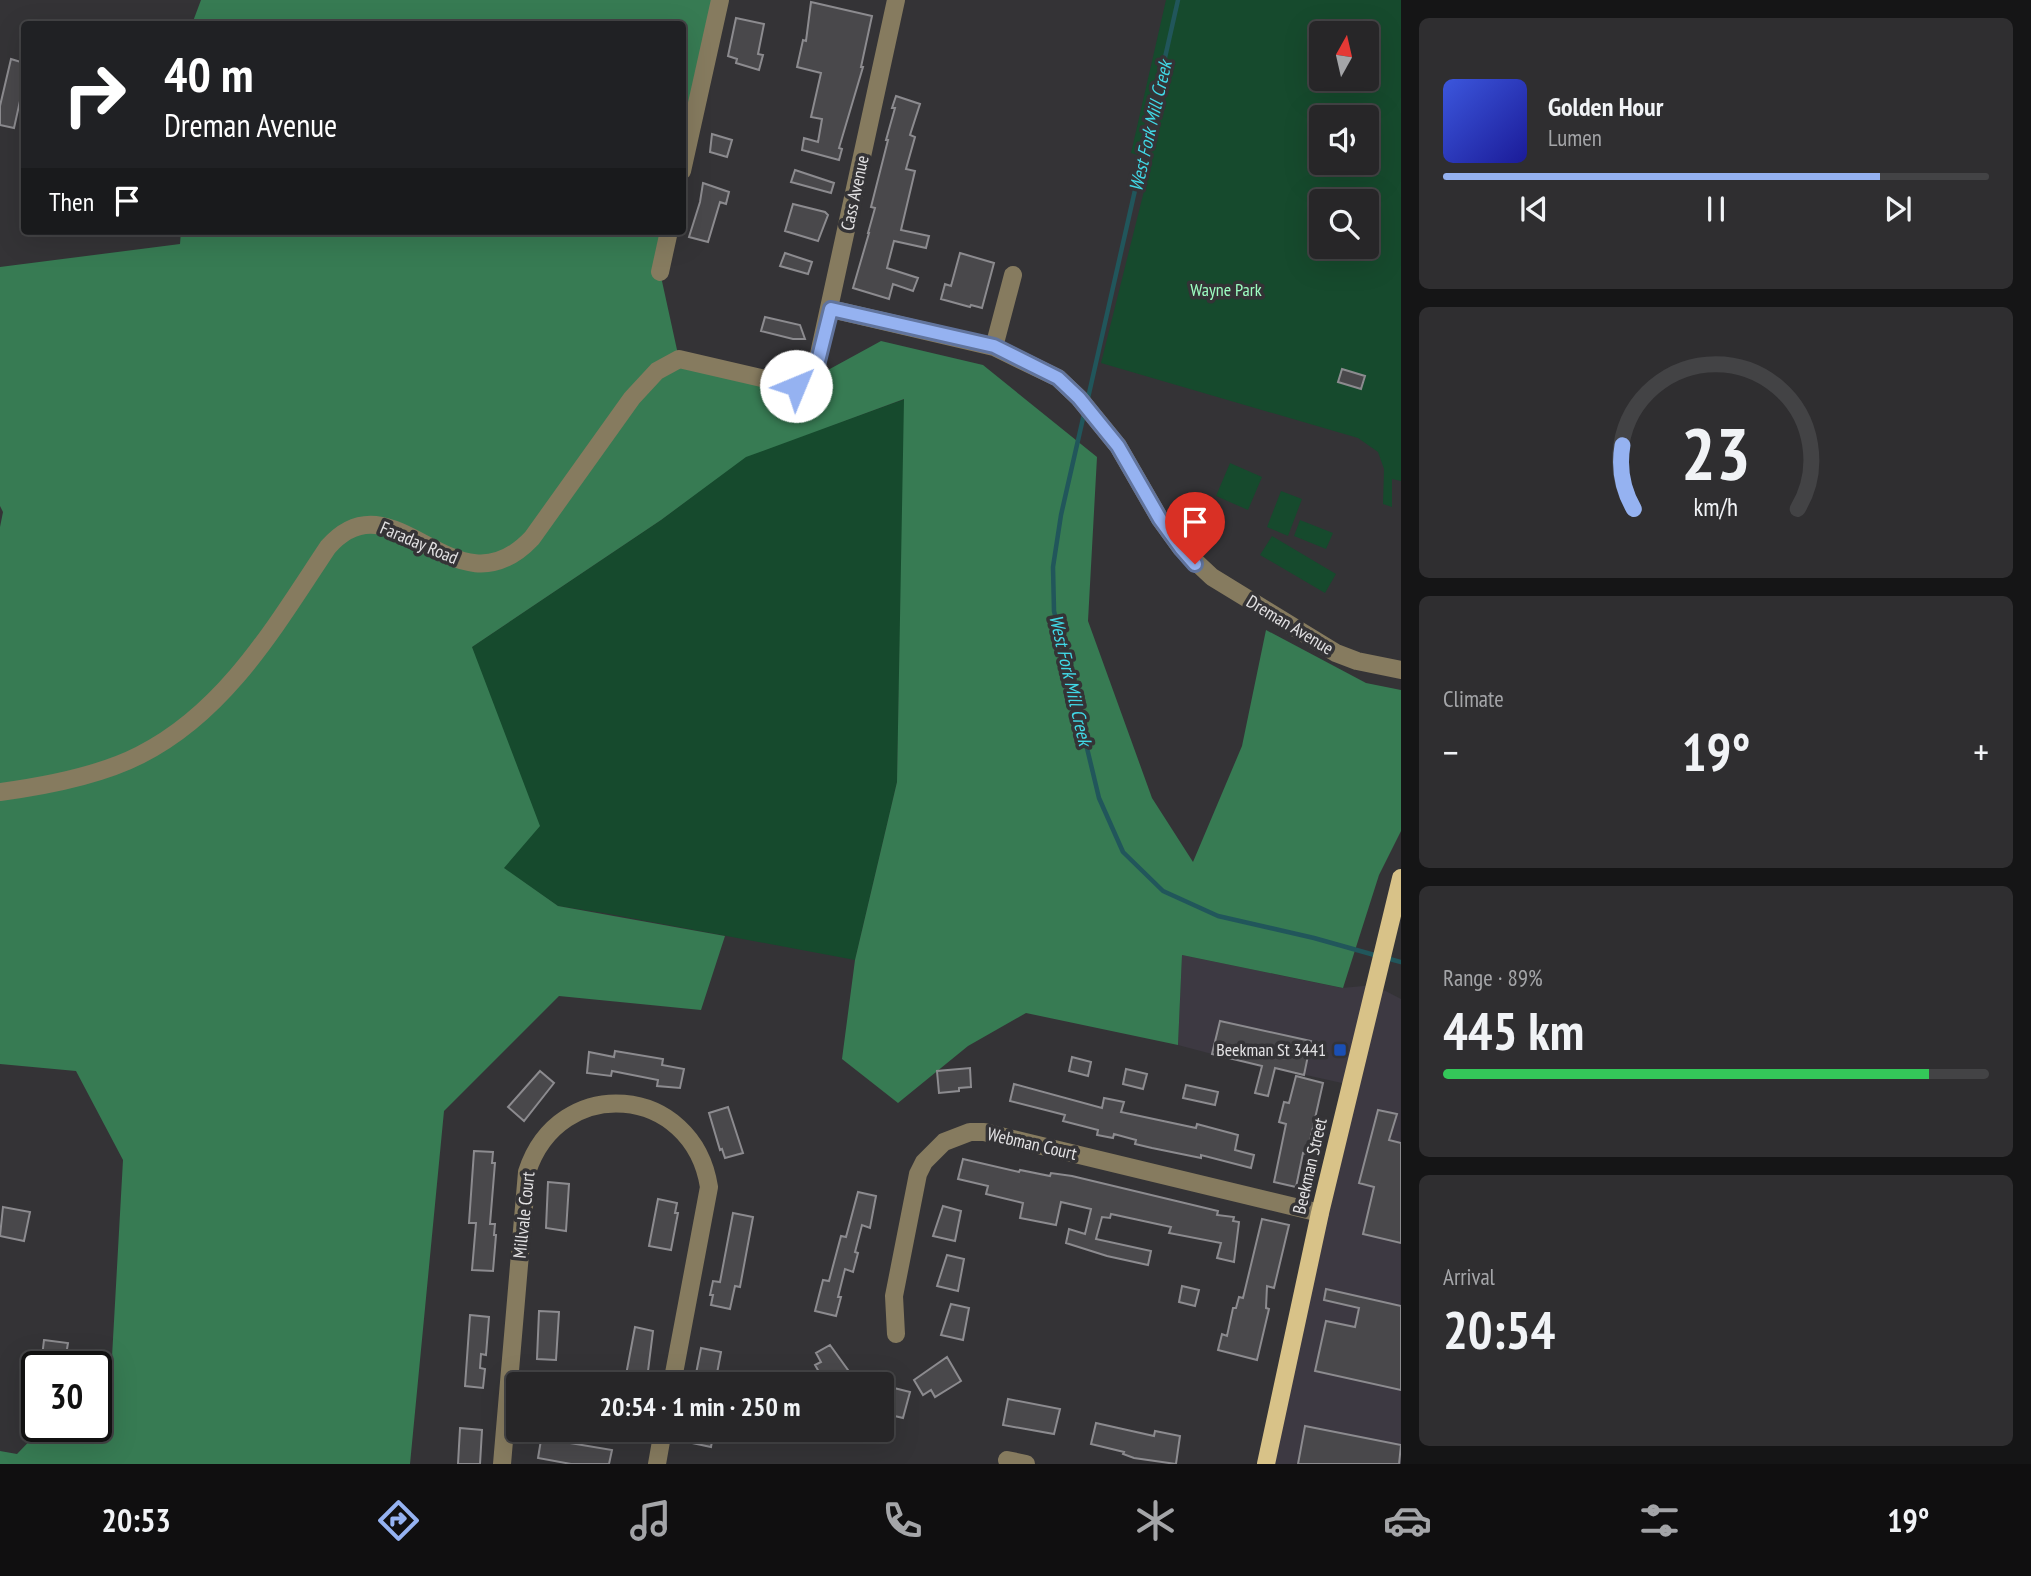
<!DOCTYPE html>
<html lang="en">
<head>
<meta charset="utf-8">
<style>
	:root { --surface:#272628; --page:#2f2e30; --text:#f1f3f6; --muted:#a4a5a8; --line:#434345; --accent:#95b2f1 }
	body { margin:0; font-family:"PT Sans Narrow",sans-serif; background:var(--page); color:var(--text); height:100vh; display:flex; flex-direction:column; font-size:26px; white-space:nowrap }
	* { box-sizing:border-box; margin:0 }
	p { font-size:23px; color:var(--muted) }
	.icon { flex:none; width:38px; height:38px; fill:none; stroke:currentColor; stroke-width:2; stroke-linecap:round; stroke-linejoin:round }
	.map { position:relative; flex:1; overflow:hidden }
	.panel { display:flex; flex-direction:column; gap:18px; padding:18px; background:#151516; width:630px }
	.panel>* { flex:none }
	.guide { position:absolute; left:21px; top:21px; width:665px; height:214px; border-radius:7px; box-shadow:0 7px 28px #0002,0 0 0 2px var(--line); background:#202124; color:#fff; overflow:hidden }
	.needle { width:46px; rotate:8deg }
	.fabs { position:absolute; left:1309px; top:21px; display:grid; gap:14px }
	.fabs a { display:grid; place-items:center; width:70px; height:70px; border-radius:7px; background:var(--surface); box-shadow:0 7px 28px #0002,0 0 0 2px var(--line); font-size:35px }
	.speed { position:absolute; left:21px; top:1351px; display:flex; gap:14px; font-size:35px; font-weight:700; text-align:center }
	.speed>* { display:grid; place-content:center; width:91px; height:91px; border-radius:50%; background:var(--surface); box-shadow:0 7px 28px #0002,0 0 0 2px var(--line); line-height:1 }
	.speed .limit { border:4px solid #111; border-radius:10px; background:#fff; color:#111 }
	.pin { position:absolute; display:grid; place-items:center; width:60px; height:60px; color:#fff; margin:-72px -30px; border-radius:50% 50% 50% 0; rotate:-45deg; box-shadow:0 0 7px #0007 }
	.pin .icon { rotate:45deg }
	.me { position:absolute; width:77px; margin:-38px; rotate:45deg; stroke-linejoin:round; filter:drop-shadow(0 0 5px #0008) }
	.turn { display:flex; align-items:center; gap:24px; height:147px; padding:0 28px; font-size:32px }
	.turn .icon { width:91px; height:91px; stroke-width:2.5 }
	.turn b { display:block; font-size:49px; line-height:60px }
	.then { display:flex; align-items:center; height:66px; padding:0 28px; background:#0003; gap:14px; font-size:26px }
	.big { font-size:52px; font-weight:700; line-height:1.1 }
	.panel .tile { flex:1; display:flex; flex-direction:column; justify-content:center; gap:10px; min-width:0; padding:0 24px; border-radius:10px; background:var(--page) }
	.panel .dial { align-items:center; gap:0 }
	.dial svg { height:182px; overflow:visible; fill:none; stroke:var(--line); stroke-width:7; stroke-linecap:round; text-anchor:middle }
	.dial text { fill:var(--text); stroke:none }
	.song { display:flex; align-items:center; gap:21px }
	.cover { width:84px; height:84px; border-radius:10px; background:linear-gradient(135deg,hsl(230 70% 55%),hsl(240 70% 35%)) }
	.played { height:7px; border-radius:4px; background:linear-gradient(90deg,var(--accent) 80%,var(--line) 80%) }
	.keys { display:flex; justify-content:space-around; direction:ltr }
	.heat { display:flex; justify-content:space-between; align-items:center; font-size:38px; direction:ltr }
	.charge { height:10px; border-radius:5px; background:linear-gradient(90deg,#34c759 89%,var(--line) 0) }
	.trip { position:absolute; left:506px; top:1372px; width:388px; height:70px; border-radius:7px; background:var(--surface); box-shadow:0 7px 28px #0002,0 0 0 2px var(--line); font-weight:700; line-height:70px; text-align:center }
	.tabs { display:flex; height:112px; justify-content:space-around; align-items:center; background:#100f10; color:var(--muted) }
	.tabs .icon { width:49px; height:49px }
	.tabs .active { color:var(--accent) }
	.tabs b { font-size:32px; color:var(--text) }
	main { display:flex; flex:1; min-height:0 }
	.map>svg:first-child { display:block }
	.built { fill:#3d3942 }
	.green { fill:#164a2d; fill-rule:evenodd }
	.forest { fill:#377b53 }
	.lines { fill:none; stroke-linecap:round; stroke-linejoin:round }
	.stream { stroke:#21565b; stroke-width:4.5 }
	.building { fill:#49484b; stroke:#8c8b8f; stroke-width:2 }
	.minor { stroke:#867b5f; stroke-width:18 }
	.major { stroke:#d8c288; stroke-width:18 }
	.route-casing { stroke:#61749d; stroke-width:18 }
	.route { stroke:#95b2f1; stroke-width:12 }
	.transit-dot { fill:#1a4fb4; stroke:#343336; stroke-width:2.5 }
	.labels { text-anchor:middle; stroke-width:7; stroke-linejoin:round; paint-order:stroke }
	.street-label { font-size:18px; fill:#e3e2e4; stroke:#343336 }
	.park-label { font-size:18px; fill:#9dfdc1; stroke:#343336 }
	.poi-label { font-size:18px; fill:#e3e2e4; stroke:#343336; text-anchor:end }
	.water-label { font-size:19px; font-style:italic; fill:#41d8e6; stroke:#343336 }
</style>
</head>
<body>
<main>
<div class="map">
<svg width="1401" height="1464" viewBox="0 0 1401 1464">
	<rect width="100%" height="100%" fill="#343336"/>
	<path class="built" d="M1182 955 1342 988 1374 985 1401 999V1464H1266L1351 1085 1212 1054 1178 1045Z"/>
	<path class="green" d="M1166 0H1401V481L1392 479V507L1383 504 1384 469 1378 452 1358 438 1101 363 1152 159 1131 153ZM1321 33H1367V79H1321ZM1321 117H1367V163H1321ZM1321 201H1367V247H1321Z
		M905 399 897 782 855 960 604 913 558 906 503 868 472 647 661 520 746 456Z
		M1230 463 1262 477 1248 510 1216 496Z
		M1281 491 1302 499 1288 536 1267 527Z
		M1300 520 1333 533 1326 549 1294 536Z
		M1272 536 1336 574 1325 593 1260 555Z"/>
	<path class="forest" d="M201 0H720L683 171 682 24H192Z
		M181 231H669L660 272 679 359 806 382 881 341 983 365 1097 457 1088 621 1152 798 1193 862 1242 746 1266 630 1366 683 1401 690V831L1379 875 1343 988 1182 955 1178 1045 1026 1013 968 1046 898 1103 842 1059 855 960 897 782 904 399 746 457 661 520 472 647 540 826 504 868 558 906 725 936 701 1010 559 996 444 1111 410 1464H0V1451L17 1454 44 1426H96V1373L112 1357 123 1160 76 1071 0 1064V527L3 512 0 506V267L180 244Z"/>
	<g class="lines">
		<path class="stream" d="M1088 398 1178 0
			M1084 414 1061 515 1053 567 1054 611 1099 798 1123 852 1163 891 1218 916 1314 938 1378 956
			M1386 958 1401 962"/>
	</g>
	<path class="building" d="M811 2 872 16 861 67H863L839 148 842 149 839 160 802 150 804 138 818 142 822 119 811 117 821 73 797 67 803 40 806 41Z
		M736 18 764 24 758 54 763 55 759 70 736 63 737 59 728 56Z
		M11 59 24 63V83L14 128 0 125V106Z
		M896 96 920 104 910 135 915 137 906 169 915 171 901 230 929 236 926 248 894 241 887 268 918 278 913 291 893 284 889 299 853 288 869 233H868L875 208 871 207 888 140H886L895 108H892Z
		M712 134 732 140 727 157 710 152Z
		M795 170 834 183 831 193 791 182Z
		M703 183 729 192 726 204 720 202 708 242 689 237 700 202Z
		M793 204 825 212 828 215 818 241 785 231Z
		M785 253 812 262 808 274 780 266Z
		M960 253 994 263 982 308 971 305 970 307 941 299 945 284 951 286Z
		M765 317 800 325 805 339H793L761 331Z
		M1342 369 1365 376 1361 389 1338 382Z
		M1220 1021 1311 1041 1304 1075 1275 1068 1268 1096 1255 1093 1262 1066 1212 1054Z
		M615 1051 663 1059 662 1065 684 1069 680 1088 657 1086 658 1080 612 1071 611 1076 587 1073 589 1052 614 1057Z
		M1072 1057 1091 1062 1088 1076 1069 1071Z
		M970 1068 971 1087 959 1088V1091L939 1093 937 1071Z
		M1126 1069 1147 1074 1143 1089 1123 1084Z
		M540 1071 554 1083 524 1121 508 1107Z
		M1296 1076 1323 1083 1307 1154 1303 1153 1296 1187 1274 1182 1286 1124 1279 1122 1284 1102 1289 1103Z
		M1014 1084 1102 1108 1104 1098 1124 1102 1121 1112 1196 1128 1197 1124 1238 1135 1235 1150 1254 1155 1251 1168 1201 1155V1158L1152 1148 1135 1144 1136 1140 1114 1134 1113 1138 1097 1135 1098 1130 1063 1121 1065 1115 1010 1101Z
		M1186 1085 1218 1092 1215 1105 1183 1098Z
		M728 1107 743 1153 725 1158 722 1149 720 1150 709 1113Z
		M1378 1110 1397 1114 1389 1140 1401 1143V1243L1363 1234 1374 1187 1359 1183Z
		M474 1151 493 1152 492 1163H495L490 1224H495L494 1235H496L493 1271 472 1270 476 1223H469Z
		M963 1159 1019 1172 1020 1170 1050 1176 1051 1173 1072 1176 1218 1211 1217 1215 1234 1217 1233 1221 1239 1222 1234 1262 1217 1258 1221 1243 1169 1233 1171 1227 1111 1214 1110 1218 1102 1217 1096 1239 1151 1251 1148 1265 1107 1256 1066 1243 1069 1229 1085 1234 1091 1209 1061 1202 1056 1225 1020 1218 1023 1203 986 1194 988 1186 958 1179Z
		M548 1182 569 1184 566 1231 546 1228Z
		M858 1192 876 1196 870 1228 862 1225 855 1252 858 1253 853 1272 845 1269 838 1297H841L836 1316 815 1311 823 1280 829 1281 841 1236 846 1237Z
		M658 1199 677 1203 675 1213H678L671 1250 649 1246Z
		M943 1206 961 1211 955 1241 933 1236Z
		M3 1207 30 1212 24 1241 0 1236Z
		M733 1213 753 1217 740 1287 735 1286 730 1309 711 1305 713 1295H710L713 1281 720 1282Z
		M1262 1219 1289 1225 1274 1288 1267 1286 1266 1308 1269 1309 1257 1360 1218 1350 1222 1334 1227 1336 1233 1308H1236L1239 1297 1243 1298Z
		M947 1255 964 1259 958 1291 937 1286Z
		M1182 1286 1199 1290 1195 1306 1179 1302Z
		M1326 1289 1401 1306V1390L1315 1371 1326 1321 1355 1327 1359 1308 1324 1300Z
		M951 1304 969 1308 963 1340 941 1335Z
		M539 1311 559 1312 556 1360 537 1359Z
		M470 1315 489 1317 486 1355 481 1354 480 1368 485 1369 483 1388 465 1386Z
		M635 1327 653 1331 647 1379 626 1375Z
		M44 1340 68 1343 64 1367 41 1365Z
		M830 1345 853 1377 841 1384H826L815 1365 821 1362 816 1353Z
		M701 1348 721 1352 715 1384H694Z
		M947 1357 961 1381 935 1397 931 1390 923 1395 914 1380Z
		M894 1388 910 1392 903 1418 882 1413V1393L892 1395Z
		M1008 1399 1060 1409 1054 1434 1003 1425Z
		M1096 1423 1154 1436 1155 1431 1180 1436 1176 1464 1134 1458 1123 1454 1124 1452 1091 1444Z
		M1305 1426 1401 1445 1399 1464H1298Z
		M460 1428 482 1430 480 1464H458Z
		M695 1430H714L711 1447 692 1443Z
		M541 1440 552 1442V1440L612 1450 609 1464H571L538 1458Z"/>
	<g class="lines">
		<path class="minor" d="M682 171 720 0
			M660 272 669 231
			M831 309 994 347 1058 378 1079 398 1118 446 1160 519 1181 548 1212 577 1336 653 1357 661 1401 670
			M994 347 1013 275
			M0 792C45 786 99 776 140 755 226 712 276 625 328 547 394 471 455 620 532 538L632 398 657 371 679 359 770 380 784 385 796 386 814 377 896 0
			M896 1334 894 1296 918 1174 924 1162 944 1142 970 1132H984L1320 1213
			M1007 1460 1026 1464
			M502 1464 527 1172C559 1073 693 1084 709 1187L672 1384
			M657 1464 663 1430"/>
		<path class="major" d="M1266 1464 1320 1213 1401 878"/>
	</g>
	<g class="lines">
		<g class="route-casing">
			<path id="route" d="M796 386 814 377 831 309 994 346 1058 378 1079 398 1118 446 1160 519 1181 548 1195 564"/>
		</g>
		<use href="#route" class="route"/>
	</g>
	<rect class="transit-dot" x="1333" y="1043" width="14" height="14" rx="3.5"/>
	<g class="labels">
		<g class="street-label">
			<text transform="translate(855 193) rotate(-78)" y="6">Cass Avenue</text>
			<text transform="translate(419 543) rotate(23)" y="6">Faraday Road</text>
			<text transform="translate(1290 625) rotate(31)" y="6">Dreman Avenue</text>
			<text transform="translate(1032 1144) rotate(13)" y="6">Webman Court</text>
			<text transform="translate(1310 1166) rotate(-77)" y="6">Beekman Street</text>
			<text transform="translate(524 1215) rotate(-84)" y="6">Millvale Court</text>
		</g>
		<g class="park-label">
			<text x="1226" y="296">Wayne Park</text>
		</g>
		<g class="poi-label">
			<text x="1326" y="1056">Beekman St 3441</text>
		</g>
		<g class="water-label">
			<text transform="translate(1150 126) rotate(-77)" y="7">West Fork Mill Creek</text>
			<text transform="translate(1071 680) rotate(77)" y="7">West Fork Mill Creek</text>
		</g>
	</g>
</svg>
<div class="fabs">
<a><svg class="needle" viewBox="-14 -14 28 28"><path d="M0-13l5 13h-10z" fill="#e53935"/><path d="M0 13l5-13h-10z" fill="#a4a5a8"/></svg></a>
<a><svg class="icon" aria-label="sound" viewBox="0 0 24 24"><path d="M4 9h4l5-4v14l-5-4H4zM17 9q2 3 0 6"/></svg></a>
<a><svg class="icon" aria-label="search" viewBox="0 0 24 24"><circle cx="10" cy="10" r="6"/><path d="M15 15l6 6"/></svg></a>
</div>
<div class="speed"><div class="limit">30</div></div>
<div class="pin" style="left:1195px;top:564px;background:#d93025"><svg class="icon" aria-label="arrive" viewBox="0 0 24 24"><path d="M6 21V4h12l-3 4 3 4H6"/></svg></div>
<svg class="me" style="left:796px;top:386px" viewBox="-20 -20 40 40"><circle r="19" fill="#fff"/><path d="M0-13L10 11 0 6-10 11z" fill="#95b2f1"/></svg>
<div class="trip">20:54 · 1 min · 250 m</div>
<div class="guide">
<div class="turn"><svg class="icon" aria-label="right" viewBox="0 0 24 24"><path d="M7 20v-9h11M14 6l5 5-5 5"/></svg><div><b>40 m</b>Dreman Avenue</div></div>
<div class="then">Then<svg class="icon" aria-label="arrive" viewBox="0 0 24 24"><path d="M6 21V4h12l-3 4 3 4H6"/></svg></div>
</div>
</div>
<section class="panel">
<div class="tile">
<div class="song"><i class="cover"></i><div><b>Golden Hour</b><p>Lumen</p></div></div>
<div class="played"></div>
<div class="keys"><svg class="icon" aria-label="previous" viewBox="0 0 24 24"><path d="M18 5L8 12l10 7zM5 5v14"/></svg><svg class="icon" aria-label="pause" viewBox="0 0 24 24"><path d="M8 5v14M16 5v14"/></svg><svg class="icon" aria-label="next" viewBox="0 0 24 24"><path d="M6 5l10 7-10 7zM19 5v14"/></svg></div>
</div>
<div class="tile dial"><svg viewBox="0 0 100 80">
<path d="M14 69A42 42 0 1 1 86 69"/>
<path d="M14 69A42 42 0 0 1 9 41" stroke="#95b2f1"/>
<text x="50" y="56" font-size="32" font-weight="700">23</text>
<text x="50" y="72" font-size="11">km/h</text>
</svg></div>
<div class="tile"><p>Climate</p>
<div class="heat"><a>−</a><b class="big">19°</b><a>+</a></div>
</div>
<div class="tile"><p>Range · 89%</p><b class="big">445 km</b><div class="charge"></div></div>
<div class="tile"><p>Arrival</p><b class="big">20:54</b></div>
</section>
</main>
<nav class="tabs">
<b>20:53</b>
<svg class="icon active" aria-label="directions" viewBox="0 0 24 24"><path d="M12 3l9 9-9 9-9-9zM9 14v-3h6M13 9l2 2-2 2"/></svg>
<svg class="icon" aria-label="music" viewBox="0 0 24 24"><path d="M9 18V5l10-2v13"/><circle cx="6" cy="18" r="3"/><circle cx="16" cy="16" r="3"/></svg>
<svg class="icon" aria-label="phone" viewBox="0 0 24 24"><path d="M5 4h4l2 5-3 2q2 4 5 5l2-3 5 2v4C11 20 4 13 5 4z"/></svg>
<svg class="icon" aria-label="climate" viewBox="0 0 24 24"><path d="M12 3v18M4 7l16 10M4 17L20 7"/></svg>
<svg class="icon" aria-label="car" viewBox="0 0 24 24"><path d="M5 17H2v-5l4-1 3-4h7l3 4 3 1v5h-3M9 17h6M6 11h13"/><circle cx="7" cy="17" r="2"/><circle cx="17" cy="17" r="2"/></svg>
<svg class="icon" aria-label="filters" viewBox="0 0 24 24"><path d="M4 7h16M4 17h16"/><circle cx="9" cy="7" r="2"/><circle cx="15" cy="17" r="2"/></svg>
<b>19°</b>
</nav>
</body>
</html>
